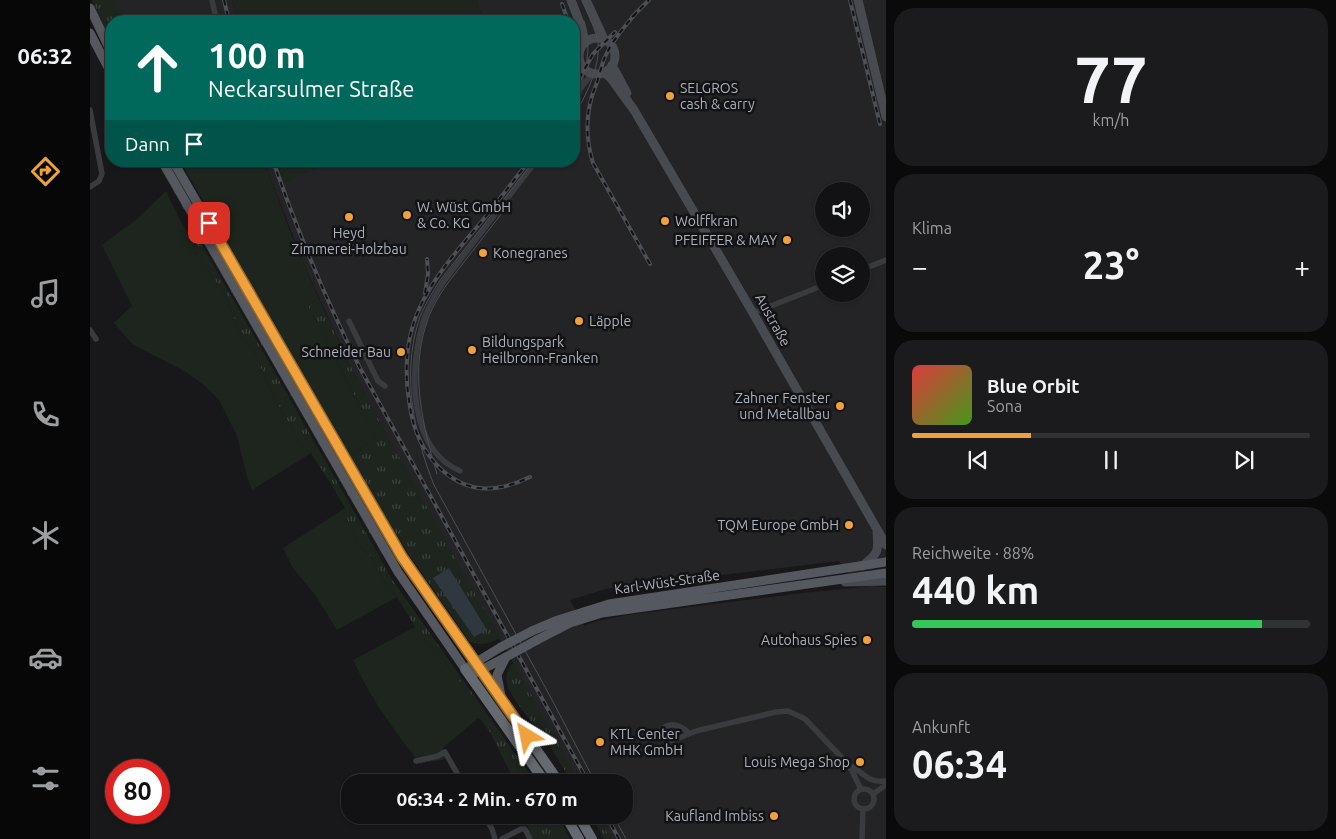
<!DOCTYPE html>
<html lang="de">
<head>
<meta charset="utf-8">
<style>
	:root { --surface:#121214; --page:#1b1b1d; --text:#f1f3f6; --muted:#9c9ea0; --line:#313234; --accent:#eea13c }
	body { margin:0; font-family:Ubuntu,sans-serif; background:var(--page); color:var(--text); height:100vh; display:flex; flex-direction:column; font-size:19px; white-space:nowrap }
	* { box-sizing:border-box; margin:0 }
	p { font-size:16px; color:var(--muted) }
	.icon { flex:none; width:28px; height:28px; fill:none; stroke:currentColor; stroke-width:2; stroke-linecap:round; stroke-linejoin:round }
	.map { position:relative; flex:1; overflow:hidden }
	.drawer { display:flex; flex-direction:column; gap:8px; padding:8px; background:#0a0a0b; width:450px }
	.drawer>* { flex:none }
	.top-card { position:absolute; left:15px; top:15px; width:475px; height:152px; border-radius:20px; box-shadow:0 1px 4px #0004,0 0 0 1px var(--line); background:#00695c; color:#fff; overflow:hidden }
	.buttons { position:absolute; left:725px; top:182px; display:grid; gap:10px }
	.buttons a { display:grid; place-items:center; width:55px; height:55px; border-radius:50%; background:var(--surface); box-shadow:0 1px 4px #0004,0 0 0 1px var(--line); font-size:25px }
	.speed { position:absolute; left:15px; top:759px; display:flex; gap:10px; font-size:25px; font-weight:700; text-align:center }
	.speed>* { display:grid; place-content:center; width:65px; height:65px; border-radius:50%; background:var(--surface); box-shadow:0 1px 4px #0004,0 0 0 1px var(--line); line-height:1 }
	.speed .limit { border:8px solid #d22; background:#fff; color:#111 }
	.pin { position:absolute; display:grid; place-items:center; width:42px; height:42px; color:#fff; margin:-21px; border-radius:10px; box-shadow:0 2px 8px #0006 }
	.me { position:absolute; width:55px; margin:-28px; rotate:325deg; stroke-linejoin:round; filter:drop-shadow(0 0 4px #0008) }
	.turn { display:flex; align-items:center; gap:18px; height:105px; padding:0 20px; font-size:22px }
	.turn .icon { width:65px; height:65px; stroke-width:2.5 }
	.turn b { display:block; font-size:35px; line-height:42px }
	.then { display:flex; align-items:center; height:48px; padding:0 20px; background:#0003; gap:10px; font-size:19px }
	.big { font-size:38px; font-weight:700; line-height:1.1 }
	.drawer .tile { flex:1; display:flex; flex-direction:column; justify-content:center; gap:8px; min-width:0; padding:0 18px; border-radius:20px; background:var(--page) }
	.drawer .dial { align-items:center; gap:0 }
	.dial b { font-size:65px; line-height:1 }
	.song { display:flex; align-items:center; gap:15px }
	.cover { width:60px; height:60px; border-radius:8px; background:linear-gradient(135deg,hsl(0 70% 55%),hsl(100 70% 35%)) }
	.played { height:5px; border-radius:2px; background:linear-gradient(90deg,var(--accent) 30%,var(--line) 30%) }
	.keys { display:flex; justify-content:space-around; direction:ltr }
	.heat { display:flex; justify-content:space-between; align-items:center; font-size:28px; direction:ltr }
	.charge { height:8px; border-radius:4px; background:linear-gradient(90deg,#34c759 88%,var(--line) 0) }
	.trip { position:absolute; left:251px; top:774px; width:292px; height:50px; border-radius:20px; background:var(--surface); box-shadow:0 1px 4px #0004,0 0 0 1px var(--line); font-weight:700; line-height:50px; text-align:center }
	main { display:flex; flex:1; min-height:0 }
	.tab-bar { display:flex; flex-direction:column; width:90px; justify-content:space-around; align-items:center; background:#070708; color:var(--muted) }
	.tab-bar .icon { width:35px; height:35px }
	.tab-bar .selected { color:var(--accent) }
	.tab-bar b { font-size:22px; color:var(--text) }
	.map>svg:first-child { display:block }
	.built { fill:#242427; fill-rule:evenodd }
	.grass { fill:url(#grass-tufts) }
	.garden { fill:#1e251e }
	.water { fill:#2e383e }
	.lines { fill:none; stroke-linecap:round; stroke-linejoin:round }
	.street { stroke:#393b3f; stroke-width:5.5 }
	.secondary { stroke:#474a4f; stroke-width:9 }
	.primary { stroke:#55585e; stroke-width:9 }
	.highway { stroke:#656970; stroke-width:10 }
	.tram { stroke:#4c4f54; stroke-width:1 }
	.rail-casing { stroke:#4c4f54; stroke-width:4 }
	.rail { stroke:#131315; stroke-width:2; stroke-dasharray:5.5; stroke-linecap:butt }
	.primary-bridge { stroke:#55585e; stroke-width:9 }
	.route-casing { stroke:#9b6927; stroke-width:12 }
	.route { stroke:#eea13c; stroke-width:9 }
	.poi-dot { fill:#eea13c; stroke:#131315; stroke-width:2 }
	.labels { text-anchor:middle; stroke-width:5; stroke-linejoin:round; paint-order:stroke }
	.poi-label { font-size:14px; fill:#abb1ba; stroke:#131315; text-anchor:start }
	.street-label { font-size:14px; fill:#abb1ba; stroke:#131315 }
</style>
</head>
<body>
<main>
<nav class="tab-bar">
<b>06:32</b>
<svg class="icon selected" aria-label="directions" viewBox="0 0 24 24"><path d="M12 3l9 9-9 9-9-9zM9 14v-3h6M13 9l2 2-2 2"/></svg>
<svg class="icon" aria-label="music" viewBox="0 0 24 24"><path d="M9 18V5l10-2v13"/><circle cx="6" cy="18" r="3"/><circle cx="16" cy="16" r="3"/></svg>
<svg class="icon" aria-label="phone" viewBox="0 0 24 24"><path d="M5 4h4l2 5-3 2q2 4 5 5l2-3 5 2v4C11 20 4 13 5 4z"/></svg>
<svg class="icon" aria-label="climate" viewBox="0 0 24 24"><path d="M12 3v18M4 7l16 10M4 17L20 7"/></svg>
<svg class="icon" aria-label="car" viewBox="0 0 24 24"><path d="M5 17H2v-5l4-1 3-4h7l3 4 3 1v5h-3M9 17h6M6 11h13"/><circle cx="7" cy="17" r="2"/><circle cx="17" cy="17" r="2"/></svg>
<svg class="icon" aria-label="filters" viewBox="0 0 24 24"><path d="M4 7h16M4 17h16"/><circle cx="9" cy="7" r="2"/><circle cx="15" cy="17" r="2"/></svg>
</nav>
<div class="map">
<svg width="796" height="839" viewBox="0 0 796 839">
	<defs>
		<pattern id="grass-tufts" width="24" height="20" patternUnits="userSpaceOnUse" patternTransform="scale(1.25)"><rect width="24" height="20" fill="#1e251e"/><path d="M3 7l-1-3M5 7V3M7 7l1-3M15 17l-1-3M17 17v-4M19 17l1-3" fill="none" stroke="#3c423d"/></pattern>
	</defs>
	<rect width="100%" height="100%" fill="#18181a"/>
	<path class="built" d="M23 0H142L147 21H35Z
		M386 0H796V566L759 574 749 561 516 589 480 600 494 626 507 621 537 615 703 594 783 586 796 587V839H521L507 815H535V782H489L293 428 256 357 213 262 174 161H186L194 182 243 161H484V21H394ZM734 191H771V229H734ZM734 256H771V294H734Z"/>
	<path class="grass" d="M2 0H23L35 21H21V42Z
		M66 161H68L293 554 292 555Z
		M75 161H78L286 522 309 559 374 652 372 653 300 552Z
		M109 243 112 245 285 548 301 578 445 782H425L401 734 392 721 391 715 383 696 377 691 325 627 307 597 296 583 282 558 270 546 258 523 255 508 241 484 221 453 212 446 182 394 165 354 150 333 135 295 103 249 105 244Z
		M228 297 256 357 293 428 410 638C398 644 391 646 379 641L305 534 259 456 286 438 231 329 218 307Z
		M424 663 489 782H482C473 769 466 755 457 742 446 727 422 700 417 684 415 676 417 668 424 663Z
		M390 675 464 782H459L389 680Z
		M436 815H467L480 839H443L439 831Z
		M501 815H507L521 839H514Z"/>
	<path class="garden" d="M142 0H386L394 21H147Z
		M90 161H174L201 234 228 297 218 307 231 329 286 438 259 456Z
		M186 161H243L194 183Z
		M76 191 90 220 105 244 103 249 135 295 150 333 165 354 182 394 212 446 221 453 162 490 157 477 147 436 129 400 114 385 96 372 42 344 24 323 42 306 12 245 47 219Z
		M255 508 258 523 270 546 282 558 296 583 307 597 247 630 226 596 203 568 193 548Z
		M325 627 377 691C386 698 391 710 392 721L388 718 353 748 358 757C351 762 339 761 330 764 305 731 280 698 263 660Z"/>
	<path class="water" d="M359 568 397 630 384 637 343 578Z"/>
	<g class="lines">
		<path class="street" d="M122 0 125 14 123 21
			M490 89 500 76 505 73
			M484 104 490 90 492 65
			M0 110 12 174 9 181 0 187
			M771 270 796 260
			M663 313 734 285
			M259 321 288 381 295 386
			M0 330 6 339
			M370 471C319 449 319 372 332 326 336 310 345 295 354 281L446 161
			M599 733C590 725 580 721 571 730L570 734 577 741 584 740 606 731 686 712 698 711 715 719 754 760 759 765 771 789
			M326 761 348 756 355 752 372 782
			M759 765C775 772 775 783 796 781
			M764 799a10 10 0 1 1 20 0a10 10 0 1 1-20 0Z
			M783 794 796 785
			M394 815 402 829 405 839
			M412 839 431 829H435L440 839
			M772 839 773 809"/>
		<path class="secondary" d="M481 0 491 26 494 43
			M496 0 514 39
			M768 0 796 117
			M489 56a18 18 0 1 1 36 0a18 18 0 1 1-36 0Z
			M522 65 537 93
			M513 72 520 77 544 110 663 313 796 545
			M772 566C788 554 789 552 787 532
			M755 582 796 581"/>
		<path class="primary" d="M0 8 21 52
			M0 33 21 73
			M72 161 308 572 375 669 411 647
			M83 161 312 557 388 665
			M442 631 468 620 519 604 796 562
			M447 640 480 623 512 613 796 573
			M380 676 416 657
			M411 696 407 675 416 657"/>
		<path class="highway" d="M375 669 455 782
			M391 670 469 782
			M475 815 489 839
			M488 815 502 839"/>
		<path class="tram" d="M484 96C496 73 503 47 494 21
			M484 115C497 95 513 61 507 37 503 24 497 12 492 0
			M444 161 351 279C342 293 333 307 328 323 312 376 324 435 344 485L460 696 505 782
			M347 474C333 427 320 374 336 325 340 310 349 296 357 284L422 200
			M523 815 536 839"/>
		<g class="rail-casing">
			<path id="rail" d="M134 0 139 21
				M760 0 790 124
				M472 4 478 21
				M547 12C534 27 522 41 514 59 511 68 509 77 506 85 495 111 495 136 503 163L560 264
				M542 17 559 0
				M484 52V55
				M484 88 503 54 525 32
				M183 161C208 233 236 300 270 368L498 782
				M439 161C425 179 411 197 397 215 370 248 336 283 323 325 316 348 315 376 319 400 322 427 332 452 352 470 380 495 409 492 440 477
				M335 293 338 274 337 259
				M516 815 529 839"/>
		</g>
		<use href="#rail" class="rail"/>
		<path class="primary-bridge" d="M411 647 442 631
			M416 657 447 640"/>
	</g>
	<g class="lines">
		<g class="route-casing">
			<path id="route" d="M119 223 312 557 437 736"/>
		</g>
		<use href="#route" class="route"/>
	</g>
	<g class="poi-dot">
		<circle cx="580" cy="96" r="5"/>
		<circle cx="317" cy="215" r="5"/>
		<circle cx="259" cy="217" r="5"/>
		<circle cx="575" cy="221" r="5"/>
		<circle cx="697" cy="240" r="5"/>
		<circle cx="393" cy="253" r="5"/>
		<circle cx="489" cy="321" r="5"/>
		<circle cx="382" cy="350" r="5"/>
		<circle cx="311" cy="352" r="5"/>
		<circle cx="750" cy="406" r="5"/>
		<circle cx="759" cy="525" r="5"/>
		<circle cx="777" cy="640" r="5"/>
		<circle cx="510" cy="742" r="5"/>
		<circle cx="770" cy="762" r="5"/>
		<circle cx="684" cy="816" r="5"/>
	</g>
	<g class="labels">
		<g class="poi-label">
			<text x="590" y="93">SELGROS<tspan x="590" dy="16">cash &amp; carry</tspan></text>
			<text x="327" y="212">W. Wüst GmbH<tspan x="327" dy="16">&amp; Co. KG</tspan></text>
			<text x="585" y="226">Wolffkran</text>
			<text x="259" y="238" text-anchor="middle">Heyd<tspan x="259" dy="16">Zimmerei-Holzbau</tspan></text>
			<text x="687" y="245" text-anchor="end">PFEIFFER &amp; MAY</text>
			<text x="403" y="258">Konegranes</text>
			<text x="499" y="326">Läpple</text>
			<text x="392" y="347">Bildungspark<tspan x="392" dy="16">Heilbronn-Franken</tspan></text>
			<text x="301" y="357" text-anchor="end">Schneider Bau</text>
			<text x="740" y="403" text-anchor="end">Zahner Fenster<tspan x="740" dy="16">und Metallbau</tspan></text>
			<text x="749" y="530" text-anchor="end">TQM Europe GmbH</text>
			<text x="767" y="645" text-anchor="end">Autohaus Spies</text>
			<text x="520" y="739">KTL Center<tspan x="520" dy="16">MHK GmbH</tspan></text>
			<text x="760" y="767" text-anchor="end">Louis Mega Shop</text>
			<text x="674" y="821" text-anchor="end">Kaufland Imbiss</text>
		</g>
		<g class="street-label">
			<text transform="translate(683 320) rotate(61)" y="5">Austraße</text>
			<text transform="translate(577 582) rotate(-8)" y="5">Karl-Wüst-Straße</text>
		</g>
	</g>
</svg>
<div class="buttons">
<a><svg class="icon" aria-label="sound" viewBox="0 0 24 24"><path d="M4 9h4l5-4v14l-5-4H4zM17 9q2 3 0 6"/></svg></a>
<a><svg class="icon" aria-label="layers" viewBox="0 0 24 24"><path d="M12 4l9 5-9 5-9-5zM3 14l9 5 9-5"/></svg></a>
</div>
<div class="speed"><div class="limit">80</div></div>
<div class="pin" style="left:119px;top:223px;background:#d93025"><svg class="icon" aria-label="arrive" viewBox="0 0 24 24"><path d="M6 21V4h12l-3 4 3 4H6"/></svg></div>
<svg class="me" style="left:437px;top:736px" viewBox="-20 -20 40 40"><path d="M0-17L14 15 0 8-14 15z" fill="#eea13c" stroke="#fff" stroke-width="4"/></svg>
<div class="trip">06:34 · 2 Min. · 670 m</div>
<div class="top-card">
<div class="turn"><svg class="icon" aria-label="ahead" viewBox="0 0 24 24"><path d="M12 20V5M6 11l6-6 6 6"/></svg><div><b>100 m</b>Neckarsulmer Straße</div></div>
<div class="then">Dann<svg class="icon" aria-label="arrive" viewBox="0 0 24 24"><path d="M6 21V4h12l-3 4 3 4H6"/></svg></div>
</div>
</div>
<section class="drawer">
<div class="tile dial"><b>77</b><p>km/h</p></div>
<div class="tile"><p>Klima</p>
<div class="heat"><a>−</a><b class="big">23°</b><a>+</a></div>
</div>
<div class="tile">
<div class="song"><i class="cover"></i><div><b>Blue Orbit</b><p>Sona</p></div></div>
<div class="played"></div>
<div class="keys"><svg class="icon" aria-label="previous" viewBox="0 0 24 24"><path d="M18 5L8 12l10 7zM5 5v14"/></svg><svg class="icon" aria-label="pause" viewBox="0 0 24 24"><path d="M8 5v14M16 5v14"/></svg><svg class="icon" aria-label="next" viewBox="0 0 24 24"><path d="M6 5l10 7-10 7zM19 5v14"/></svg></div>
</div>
<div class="tile"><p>Reichweite · 88%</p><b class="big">440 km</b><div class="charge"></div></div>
<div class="tile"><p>Ankunft</p><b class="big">06:34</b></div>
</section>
</main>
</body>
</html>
